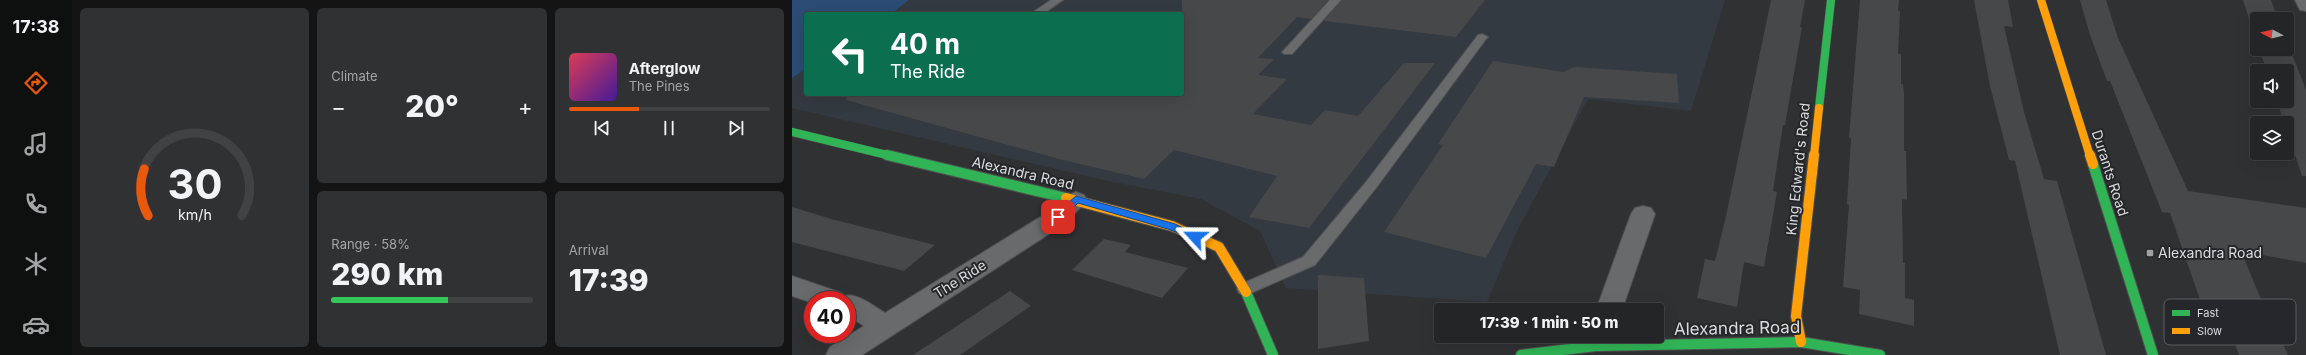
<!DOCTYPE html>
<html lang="en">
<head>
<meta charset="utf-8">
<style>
	:root { --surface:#242526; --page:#303132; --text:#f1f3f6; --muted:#a3a5a7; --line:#414243; --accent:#ea580c }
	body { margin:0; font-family:Inter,sans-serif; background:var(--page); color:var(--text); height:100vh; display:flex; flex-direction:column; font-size:15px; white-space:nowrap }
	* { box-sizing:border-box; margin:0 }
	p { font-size:13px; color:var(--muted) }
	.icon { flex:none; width:22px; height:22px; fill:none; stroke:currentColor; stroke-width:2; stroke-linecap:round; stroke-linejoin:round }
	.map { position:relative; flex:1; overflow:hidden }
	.side { display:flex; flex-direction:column; gap:8px; padding:8px; background:#141415; width:720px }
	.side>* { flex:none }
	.hud { position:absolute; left:12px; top:12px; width:380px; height:84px; border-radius:4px; box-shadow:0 4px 16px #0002,0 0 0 1px var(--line); background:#0b6e4f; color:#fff; overflow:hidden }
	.needle { width:26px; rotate:277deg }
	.fabs { position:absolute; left:1458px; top:12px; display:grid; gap:8px }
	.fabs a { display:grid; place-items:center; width:44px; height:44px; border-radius:4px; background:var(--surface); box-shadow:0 4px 16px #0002,0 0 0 1px var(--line); font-size:20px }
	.speed { position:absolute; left:12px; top:291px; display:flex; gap:8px; font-size:20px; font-weight:700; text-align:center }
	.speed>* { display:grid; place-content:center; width:52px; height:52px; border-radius:50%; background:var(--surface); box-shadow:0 4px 16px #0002,0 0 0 1px var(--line); line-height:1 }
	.speed .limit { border:6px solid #d22; background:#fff; color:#111 }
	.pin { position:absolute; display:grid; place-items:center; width:34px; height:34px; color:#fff; margin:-17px; border-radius:8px; box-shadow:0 2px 6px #0006 }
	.me { position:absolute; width:44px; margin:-22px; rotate:294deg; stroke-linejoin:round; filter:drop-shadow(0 0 3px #0008) }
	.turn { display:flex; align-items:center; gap:14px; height:84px; padding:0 20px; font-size:18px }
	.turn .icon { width:52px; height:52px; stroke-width:2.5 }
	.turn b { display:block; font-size:28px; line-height:34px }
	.big { font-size:30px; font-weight:800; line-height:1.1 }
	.side .widget { flex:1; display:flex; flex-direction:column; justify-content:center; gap:6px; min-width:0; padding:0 14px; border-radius:6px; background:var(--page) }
	.side .dial { align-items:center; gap:0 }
	.dial svg { height:104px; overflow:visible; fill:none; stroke:var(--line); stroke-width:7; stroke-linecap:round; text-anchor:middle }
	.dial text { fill:var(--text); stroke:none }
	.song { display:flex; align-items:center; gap:12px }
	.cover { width:48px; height:48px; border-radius:6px; background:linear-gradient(135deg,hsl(350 70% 55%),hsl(260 70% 35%)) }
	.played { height:4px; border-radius:2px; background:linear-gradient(90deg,var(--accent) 35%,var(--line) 35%) }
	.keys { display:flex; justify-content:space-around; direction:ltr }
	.heat { display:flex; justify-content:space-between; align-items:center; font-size:22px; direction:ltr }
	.charge { height:6px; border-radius:3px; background:linear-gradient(90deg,#34c759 58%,var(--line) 0) }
	.side .tiles { flex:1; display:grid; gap:8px; grid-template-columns:repeat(3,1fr) }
	.widget:first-child { grid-row:span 2 }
	.trip { position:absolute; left:642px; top:303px; width:230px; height:40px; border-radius:4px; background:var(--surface); box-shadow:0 4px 16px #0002,0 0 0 1px var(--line); font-weight:800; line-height:40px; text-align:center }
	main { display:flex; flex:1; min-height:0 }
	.dock { display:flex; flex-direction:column; width:72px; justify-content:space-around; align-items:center; background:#0e0f0f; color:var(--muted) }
	.dock .icon { width:28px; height:28px }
	.dock .selected { color:var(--accent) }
	.dock b { font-size:18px; color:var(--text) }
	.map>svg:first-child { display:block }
	.built { fill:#343a41 }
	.green { fill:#2c4c75 }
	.building { fill:#474849 }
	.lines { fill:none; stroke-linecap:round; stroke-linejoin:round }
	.lane-casing { stroke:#4f5051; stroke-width:2 }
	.street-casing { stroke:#4f5051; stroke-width:2 }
	.fast-far1-casing { stroke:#4f5051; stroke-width:9 }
	.fast-casing { stroke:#4f5051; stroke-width:12 }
	.slow-far1-casing { stroke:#4f5051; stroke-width:9 }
	.slow-casing { stroke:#4f5051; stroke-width:12 }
	.lane { fill:#696a6b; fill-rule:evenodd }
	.street { fill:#696a6b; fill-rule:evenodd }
	.fast-far1 { stroke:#30b455; stroke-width:8 }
	.fast { stroke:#30b455; stroke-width:10 }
	.slow-far1 { stroke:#ff9f0a; stroke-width:8 }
	.slow { stroke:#ff9f0a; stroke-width:10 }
	.route { fill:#1a73e8; stroke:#114b97 }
	.poi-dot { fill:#9ea0a2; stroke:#25272a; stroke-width:1.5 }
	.labels { text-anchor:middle; stroke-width:4; stroke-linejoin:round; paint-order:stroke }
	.street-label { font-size:14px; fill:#dadbdd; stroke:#25272a }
	.poi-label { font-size:14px; fill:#dadbdd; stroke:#25272a; text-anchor:start }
	.near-street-label { font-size:17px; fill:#dadbdd; stroke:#25272a }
	.key { fill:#25272a; stroke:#5b5d60; stroke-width:1 }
	.key-label { font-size:11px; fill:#dadbdd }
</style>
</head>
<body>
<main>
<nav class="dock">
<b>17:38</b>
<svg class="icon selected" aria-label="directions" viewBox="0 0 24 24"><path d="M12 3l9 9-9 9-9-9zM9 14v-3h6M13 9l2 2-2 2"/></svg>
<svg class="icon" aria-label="music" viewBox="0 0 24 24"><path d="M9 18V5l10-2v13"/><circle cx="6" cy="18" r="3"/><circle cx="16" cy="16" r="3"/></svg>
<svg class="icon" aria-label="phone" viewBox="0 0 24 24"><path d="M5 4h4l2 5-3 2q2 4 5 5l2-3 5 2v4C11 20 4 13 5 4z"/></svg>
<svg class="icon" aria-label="climate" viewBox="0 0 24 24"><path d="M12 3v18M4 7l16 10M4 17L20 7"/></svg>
<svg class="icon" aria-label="car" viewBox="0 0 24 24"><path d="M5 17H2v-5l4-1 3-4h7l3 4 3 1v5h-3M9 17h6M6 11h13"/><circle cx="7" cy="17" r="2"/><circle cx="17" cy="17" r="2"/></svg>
</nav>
<section class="side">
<div class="tiles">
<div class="widget dial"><svg viewBox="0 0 100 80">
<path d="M14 69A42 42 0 1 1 86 69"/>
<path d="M14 69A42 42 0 0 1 11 33" stroke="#ea580c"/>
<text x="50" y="56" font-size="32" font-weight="700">30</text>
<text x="50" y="72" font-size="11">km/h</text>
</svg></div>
<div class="widget"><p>Climate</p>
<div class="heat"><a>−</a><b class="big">20°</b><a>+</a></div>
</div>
<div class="widget">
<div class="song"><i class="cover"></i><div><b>Afterglow</b><p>The Pines</p></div></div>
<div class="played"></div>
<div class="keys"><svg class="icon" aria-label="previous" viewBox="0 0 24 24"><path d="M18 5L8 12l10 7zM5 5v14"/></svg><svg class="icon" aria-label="pause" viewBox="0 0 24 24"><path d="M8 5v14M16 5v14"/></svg><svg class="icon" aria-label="next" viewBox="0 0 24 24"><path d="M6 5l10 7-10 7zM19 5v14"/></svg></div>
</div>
<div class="widget"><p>Range · 58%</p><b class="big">290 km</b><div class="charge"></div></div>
<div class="widget"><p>Arrival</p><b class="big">17:39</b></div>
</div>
</section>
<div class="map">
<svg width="1514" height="355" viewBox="0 0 1514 355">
	<rect width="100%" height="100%" fill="#303133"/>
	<path class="built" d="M117 0H933L899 111 796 99 724 233 695 302 494 288 468 231 409 199 316 181 0 108V78L14 69V94H390V14H99Z"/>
	<path class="green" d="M0 0H117L99 14H14V69L0 78Z"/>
	<path class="building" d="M390 0H536L519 19 505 17 466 58 482 59 466 75 495 79 461 114 519 125 533 110 566 116 612 63H643L517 228 457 217 485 176 382 150 352 179 267 159 54 100 55 94H390Z
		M550 0H693L664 37 532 21Z
		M979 0H1013L1008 27H1010L993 125H991L981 191 985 192 972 267 952 262 945 307 905 298 913 259 923 261 934 216Z
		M1068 0H1107L1106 11H1108L1106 54H1109V84H1111L1112 93V151H1114L1115 200 1110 199 1111 263H1113V298L1122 300V326L1067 314 1068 290 1051 287 1057 205 1055 204 1059 138H1057Z
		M1182 0H1216L1221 27 1212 26 1232 112 1252 179 1265 181 1314 355H1268L1223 161 1217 160 1198 86Z
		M1288 0H1314L1326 38 1396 191 1514 208V263L1449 251 1471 304 1473 305 1496 355H1447L1432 315 1412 311 1378 213 1370 212 1318 81H1315L1298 35Z
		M1451 0H1479L1486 19H1465V42Z
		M1495 41 1514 90V176H1510L1495 131V123H1492L1485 101H1495V71H1475L1467 49H1495Z
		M701 61 771 72 782 67 885 74 887 103 792 97 762 167 744 164 694 258 592 232 651 145 646 144Z
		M0 207 43 220 143 245 112 271 0 242Z
		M312 239 339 245 333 252 396 268 370 298 280 270Z
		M526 275 572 278 577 341 526 349Z
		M218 291 239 306 168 355H121Z"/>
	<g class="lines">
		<g class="lane-casing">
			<path id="lane" d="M259 0H271L251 14H238Z
				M538 0H549L500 54H492L490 52 492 50Z
				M690 34 696 37 694 39 584 188 523 265 459 293 453 295 447 293 445 289 447 285 511 257 574 182 686 35Z"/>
		</g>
		<g class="street-casing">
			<path id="street" d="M1503 0H1514V11L1508 10Z
				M284 192 292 195 295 200 274 223 70 355H34L38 347 72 326 55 315V300H21V303L0 296V276L50 293 52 296C64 292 83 307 93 313L258 211 276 195Z
				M851 206 859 208 863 214 830 310H804L839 214 843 208Z"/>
		</g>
		<g class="fast-far1-casing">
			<path id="fast-far1" d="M1027 108 1039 0
				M0 132 99 156"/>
		</g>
		<g class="fast-casing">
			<path id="fast" d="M95 155 274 198
				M1301 164 1361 355
				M454 292 481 355
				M729 355 804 346 1009 342 1088 355"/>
		</g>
		<g class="slow-far1-casing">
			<path id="slow-far1" d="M1249 0 1298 156
				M1022 156 1027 108"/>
		</g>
		<g class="slow-casing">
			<path id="slow" d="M1298 155 1301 164
				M274 198 380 226 427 247 454 292
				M1009 342 1004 316 1022 155"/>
		</g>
		<use href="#lane" class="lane"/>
		<use href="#street" class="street"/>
		<use href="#fast-far1" class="fast-far1"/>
		<use href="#fast" class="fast"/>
		<use href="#slow-far1" class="slow-far1"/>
		<use href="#slow" class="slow"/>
	</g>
	<path class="route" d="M284 196 383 224 408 237 403 240 376 229 286 203 269 220H262V215Z"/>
	<rect class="poi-dot" x="1354" y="249" width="8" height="8" rx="2"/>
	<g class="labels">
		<g class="street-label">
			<text transform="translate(1006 169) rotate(-84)" y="5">King Edward's Road</text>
			<text transform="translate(231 173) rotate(13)" y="5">Alexandra Road</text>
			<text transform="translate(1318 173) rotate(72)" y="5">Durants Road</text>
			<text transform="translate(168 279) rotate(-32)" y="5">The Ride</text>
		</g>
		<g class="poi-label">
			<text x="1366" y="258">Alexandra Road</text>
		</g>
		<g class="near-street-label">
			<text transform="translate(945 328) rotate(-1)" y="6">Alexandra Road</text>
		</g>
	</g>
	<rect x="1372" y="299" width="132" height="46" rx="6" class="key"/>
	<rect x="1380" y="310" width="18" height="6" fill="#30b455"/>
	<rect x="1380" y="328" width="18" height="6" fill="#ff9f0a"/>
	<g class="key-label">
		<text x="1405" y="317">Fast</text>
		<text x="1405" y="335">Slow</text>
	</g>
</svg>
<div class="fabs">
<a><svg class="needle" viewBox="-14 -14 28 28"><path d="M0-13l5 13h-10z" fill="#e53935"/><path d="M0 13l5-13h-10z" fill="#a3a5a7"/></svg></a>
<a><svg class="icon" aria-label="sound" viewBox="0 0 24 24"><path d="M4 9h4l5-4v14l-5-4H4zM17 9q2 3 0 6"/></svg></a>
<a><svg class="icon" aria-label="layers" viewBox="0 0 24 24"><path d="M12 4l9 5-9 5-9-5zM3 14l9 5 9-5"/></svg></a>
</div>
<div class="speed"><div class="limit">40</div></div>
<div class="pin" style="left:266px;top:217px;background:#d93025"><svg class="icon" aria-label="arrive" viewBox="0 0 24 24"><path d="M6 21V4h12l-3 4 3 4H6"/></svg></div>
<svg class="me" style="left:403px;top:237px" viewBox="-20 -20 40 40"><path d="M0-17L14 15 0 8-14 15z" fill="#1a73e8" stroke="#fff" stroke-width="4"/></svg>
<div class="trip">17:39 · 1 min · 50 m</div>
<div class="hud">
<div class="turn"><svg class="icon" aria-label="left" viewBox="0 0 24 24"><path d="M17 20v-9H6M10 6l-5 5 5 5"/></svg><div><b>40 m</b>The Ride</div></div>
</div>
</div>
</main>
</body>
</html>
